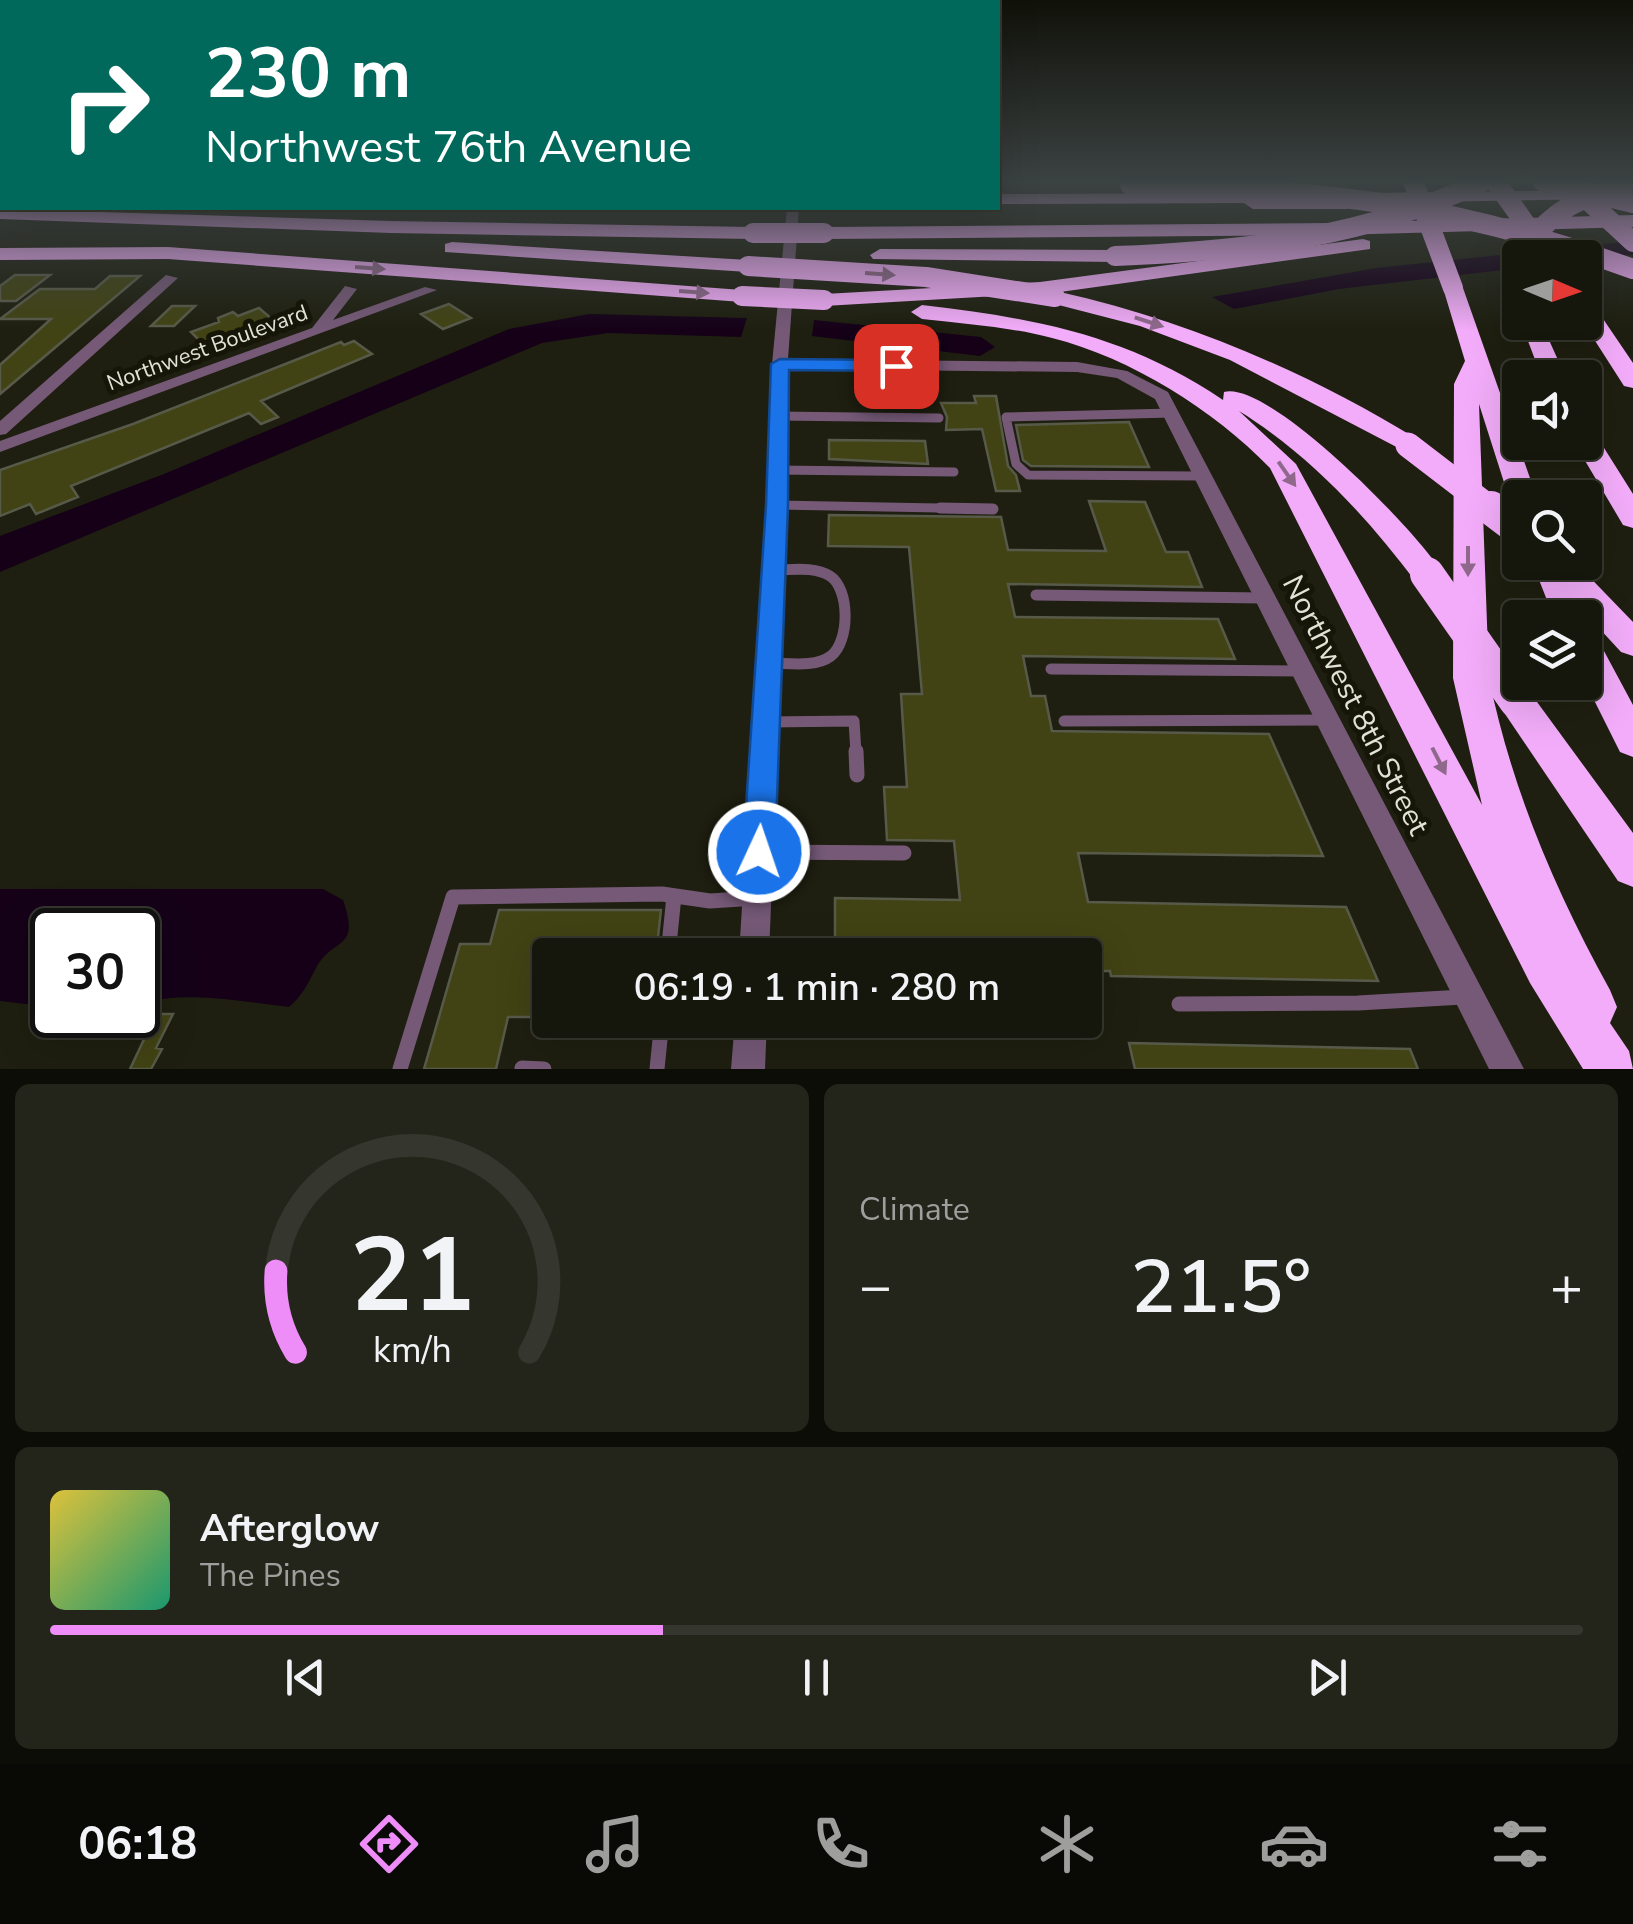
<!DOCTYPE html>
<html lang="en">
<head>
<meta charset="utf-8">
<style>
	:root { --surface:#16170c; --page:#23241a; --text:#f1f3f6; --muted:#9e9f9d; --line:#35362d; --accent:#ee8cf8 }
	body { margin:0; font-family:"Nunito Sans",sans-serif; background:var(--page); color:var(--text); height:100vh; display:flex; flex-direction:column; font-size:38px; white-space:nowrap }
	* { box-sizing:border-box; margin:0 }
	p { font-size:32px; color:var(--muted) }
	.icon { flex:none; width:55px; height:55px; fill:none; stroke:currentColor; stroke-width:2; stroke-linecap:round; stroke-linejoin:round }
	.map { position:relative; height:1069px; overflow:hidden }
	.drawer { display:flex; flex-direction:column; gap:15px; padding:15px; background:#0c0d07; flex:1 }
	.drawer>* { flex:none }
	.hud { position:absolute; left:0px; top:0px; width:1000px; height:210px; box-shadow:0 10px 40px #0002,0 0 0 2px var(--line); background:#00695c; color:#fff; overflow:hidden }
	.needle { width:65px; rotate:92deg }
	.buttons { position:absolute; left:1502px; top:240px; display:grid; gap:20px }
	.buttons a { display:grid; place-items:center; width:100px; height:100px; border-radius:10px; background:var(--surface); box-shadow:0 10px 40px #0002,0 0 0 2px var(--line); font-size:50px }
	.speed { position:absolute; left:30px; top:908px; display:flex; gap:20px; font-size:50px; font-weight:700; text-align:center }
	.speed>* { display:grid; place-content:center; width:130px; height:130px; border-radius:50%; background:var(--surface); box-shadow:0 10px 40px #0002,0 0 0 2px var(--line); line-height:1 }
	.speed .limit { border:5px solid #111; border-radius:15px; background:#fff; color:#111 }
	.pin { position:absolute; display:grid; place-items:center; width:85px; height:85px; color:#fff; margin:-42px; border-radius:20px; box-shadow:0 5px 15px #0006 }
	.me { position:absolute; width:110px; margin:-55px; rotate:3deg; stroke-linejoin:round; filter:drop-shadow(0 0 8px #0008) }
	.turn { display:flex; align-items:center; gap:35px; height:210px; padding:0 40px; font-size:45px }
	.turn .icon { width:130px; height:130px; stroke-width:2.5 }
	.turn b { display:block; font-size:70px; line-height:85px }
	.big { font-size:75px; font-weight:600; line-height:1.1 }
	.drawer .tile { flex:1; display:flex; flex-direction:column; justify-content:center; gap:15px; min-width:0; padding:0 35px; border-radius:15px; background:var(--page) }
	.drawer .dial { align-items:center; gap:0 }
	.dial svg { height:260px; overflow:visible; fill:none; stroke:var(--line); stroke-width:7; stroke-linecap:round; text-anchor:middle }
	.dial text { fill:var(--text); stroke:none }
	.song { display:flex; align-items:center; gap:30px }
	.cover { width:120px; height:120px; border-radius:15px; background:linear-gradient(135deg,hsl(50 70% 55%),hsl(160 70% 35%)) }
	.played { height:10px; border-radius:5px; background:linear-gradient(90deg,var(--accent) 40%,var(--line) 40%) }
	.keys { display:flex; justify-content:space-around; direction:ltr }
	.heat { display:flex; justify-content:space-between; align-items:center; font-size:55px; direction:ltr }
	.drawer .tiles { flex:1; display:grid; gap:15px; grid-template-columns:1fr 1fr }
	.tile:last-child { grid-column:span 2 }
	.trip { position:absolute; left:532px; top:938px; width:570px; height:100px; border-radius:10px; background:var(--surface); box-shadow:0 10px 40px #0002,0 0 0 2px var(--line); font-weight:600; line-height:100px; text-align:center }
	.tab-bar { display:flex; height:160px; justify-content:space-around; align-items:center; background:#090905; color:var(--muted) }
	.tab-bar .icon { width:70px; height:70px }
	.tab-bar .active { color:var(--accent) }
	.tab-bar b { font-size:45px; color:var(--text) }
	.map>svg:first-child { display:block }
	.water { fill:#150018 }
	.building { fill:#414314; stroke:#585a49; stroke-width:2.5 }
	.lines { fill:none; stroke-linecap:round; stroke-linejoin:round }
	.lane-far2 { stroke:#755977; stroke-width:9 }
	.lane-far1 { stroke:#755977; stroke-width:11 }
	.lane { stroke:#755977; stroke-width:15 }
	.street { fill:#755977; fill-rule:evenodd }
	.highway { fill:#f2acf9; fill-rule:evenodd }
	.highway-bridge-far2 { stroke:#f2acf9; stroke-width:20 }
	.highway-bridge-far1 { stroke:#f2acf9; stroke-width:25 }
	.highway-bridge { stroke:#f2acf9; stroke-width:34 }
	.oneway { fill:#8f688c }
	.route { fill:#1a73e8; stroke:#114b97; stroke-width:2.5 }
	.labels { text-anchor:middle; stroke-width:10; stroke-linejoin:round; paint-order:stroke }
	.far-street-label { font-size:22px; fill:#e1e3d9; stroke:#151607 }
	.near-street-label { font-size:30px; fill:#e1e3d9; stroke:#151607 }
</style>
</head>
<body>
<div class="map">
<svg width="1633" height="1069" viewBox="0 0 1633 1069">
	<rect width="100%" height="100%" fill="#1e1f10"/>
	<path class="water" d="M1633 241V255L1520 258V268L1339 289 1234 309 1212 297 1376 268Z
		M589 314 747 318 741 337 608 333 542 343 0 572V536L164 474 509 329Z
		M814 320 981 337 995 347 980 356 812 336Z
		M0 889H323L343 900C361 952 333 936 316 968 308 983 303 995 289 1007 239 1001 187 990 138 1004V930H52V1007L0 1001Z"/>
	<path class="building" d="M15 275H50L16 301H0V286Z
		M110 276H140L0 394V365L51 319H0L40 289H95Z
		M449 304 471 318 443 329 421 314Z
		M172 306H195L174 326H151Z
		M259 308 279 325 210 351 191 332 219 322 218 318 233 312 238 316Z
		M354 341 372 354 261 401 278 417 261 424 249 413 71 486 78 497 36 514 30 504 0 516V470L133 424 341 342 344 345Z
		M974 396H996L1008 466 1016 475 1020 491H996L982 429 946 430 947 417 941 403H976Z
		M1129 422 1149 467 1031 466 1023 460 1016 425Z
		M829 440 925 441 928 464 829 459Z
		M1089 501 1145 502 1166 552H1188L1202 587 1008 584 1015 617 1218 619 1235 659 1023 656 1031 696H1045L1052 731 1269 734 1323 856 1078 853 1088 902 1346 907 1378 981 1111 976 1110 971H1085V955H835V898L960 900 954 841 887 840 884 787H907L901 694H922L909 547 828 546 829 515 1001 517 1008 550 1106 551Z
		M499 910H661L656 955H550V1017H508L496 1069H424L460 944H490Z
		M156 1014H173L156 1048 162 1049 151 1069H130Z
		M1129 1043 1410 1049 1418 1069H1135Z"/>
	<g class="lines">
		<path class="lane-far2" d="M1173 413 1006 417 1016 464 1028 475 1202 476
			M778 416 939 418
			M776 470 954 472
			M777 505 993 509"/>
		<path class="lane-far1" d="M940 508 993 509
			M1036 595 1263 598
			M769 663C788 663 815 668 831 656 850 641 850 589 830 576 814 566 792 570 775 570
			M1051 669 1301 671
			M1064 721 1326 720
			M767 722 854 721 856 753"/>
		<path class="lane" d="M856 751 857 775
			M760 852 904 853
			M668 955 674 896
			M1085 991H1089
			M1179 1004 1358 1003 1463 997
			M522 1068 544 1069
			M400 1069 453 897 662 894 710 901 756 898
			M657 1069 662 1020"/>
		<path class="street" d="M787 208H799L788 359 1077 362 1127 371 1168 392 1524 1069H1489L1155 399 1117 378 1077 372 788 369 787 505 769 955H739L767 505 772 364Z
			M166 275 178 278 6 434 0 435V421Z
			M345 286 357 289 333 320 425 287 437 290 0 452V441L312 328Z
			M735 1020H767L765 1069H731Z"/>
		<path class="highway" d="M0 186H2V196H0Z
			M1600 190 1606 191V199L1366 203 1357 198 1366 193Z
			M1275 193 1283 199H1347L1356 204 1347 209H1253L1244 203 998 204V194Z
			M0 209 391 221 753 227 762 233 753 239 391 233 0 219Z
			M1633 215V227L1335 235 824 239 815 233 824 227 1335 223Z
			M1363 239 1370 241V249L1060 292C1188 321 1305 371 1417 439L1421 445 1417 451 1408 453 1230 360 1140 326 1047 302V293L824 306 813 300 824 294 1040 282Z
			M452 242 748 260 758 266 748 272 445 252V244Z
			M168 247 742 290 753 296 742 302 168 259 0 260V248Z
			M880 249 1115 250 1125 256 1115 262 873 259 870 255Z
			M1453 282 1463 288 1537 498H1520V506L1509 498 1479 404 1489 678C1512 790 1555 890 1610 990L1617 1007 1610 1023 1629 1051 1633 1069H1583L1530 983 1270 468C1214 410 1131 358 1052 338 1010 327 966 324 922 319L911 312 922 305C1034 318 1127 335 1223 400L1224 392C1270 380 1419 533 1443 574L1438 582 1427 585 1416 582C1366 516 1310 455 1239 411L1296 464 1482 805 1453 678 1454 384 1465 361 1443 288Z
			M1585 302 1593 304 1633 363V388L1624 386 1583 322Z
			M1520 320 1541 322 1566 378H1542Z
			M1585 430 1594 432 1633 494V528L1623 525 1574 442H1585Z
			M1532 562H1575L1633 622V656L1621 652 1586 614 1585 622V618H1554Z
			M1585 634 1597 638 1633 705V757L1620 752 1585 682Z
			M1516 686 1529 691 1633 833V887L1618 881 1503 711 1498 701 1503 691Z"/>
		<path class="highway-bridge-far2" d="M1413 181 1453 288
			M1495 181 1537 240
			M1542 181 1633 203
			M1130 185C1316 187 1457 205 1633 269
			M1580 193 1633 242
			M753 233H824
			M1115 256C1243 251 1366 238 1483 181
			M1524 258C1541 211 1588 195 1632 181
			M748 266 926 277 1055 297
			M742 296 824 300"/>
		<path class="highway-bridge-far1" d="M1408 445 1494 511"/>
		<path class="highway-bridge" d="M1491 508 1520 530
			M1427 574 1516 701"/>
	</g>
	<defs><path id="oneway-solid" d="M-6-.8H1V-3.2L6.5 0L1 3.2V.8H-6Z" transform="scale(2.5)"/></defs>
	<g class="oneway">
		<use href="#oneway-solid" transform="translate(370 268) rotate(4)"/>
		<use href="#oneway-solid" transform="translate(880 274) rotate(4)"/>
		<use href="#oneway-solid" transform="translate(694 292) rotate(4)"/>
		<use href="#oneway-solid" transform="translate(1149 322) rotate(18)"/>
		<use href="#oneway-solid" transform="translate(1287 474) rotate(55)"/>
		<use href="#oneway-solid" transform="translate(1468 561) rotate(90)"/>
		<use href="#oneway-solid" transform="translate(1439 761) rotate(63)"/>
	</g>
	<linearGradient id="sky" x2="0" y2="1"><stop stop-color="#101109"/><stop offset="0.55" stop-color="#3b4242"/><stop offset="1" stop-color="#3b4242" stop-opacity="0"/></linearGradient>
	<rect width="1633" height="330" fill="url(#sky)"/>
	<path class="route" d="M780 359 896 360 906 366 896 371 789 370 788 505 775 852 770 863 759 867 748 863 743 852 766 505 771 364Z"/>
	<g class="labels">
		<g class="far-street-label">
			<text transform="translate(207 347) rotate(-20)" y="8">Northwest Boulevard</text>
		</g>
		<g class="near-street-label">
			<text transform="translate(1356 705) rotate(63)" y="10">Northwest 8th Street</text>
		</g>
	</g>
</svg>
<div class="buttons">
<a><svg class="needle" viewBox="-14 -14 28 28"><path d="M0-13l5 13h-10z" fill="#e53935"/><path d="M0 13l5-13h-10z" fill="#9e9f9d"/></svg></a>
<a><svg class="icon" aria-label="sound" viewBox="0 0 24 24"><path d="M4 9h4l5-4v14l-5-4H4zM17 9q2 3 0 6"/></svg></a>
<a><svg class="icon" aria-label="search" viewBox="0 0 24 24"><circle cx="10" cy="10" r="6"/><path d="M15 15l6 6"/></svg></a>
<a><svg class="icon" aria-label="layers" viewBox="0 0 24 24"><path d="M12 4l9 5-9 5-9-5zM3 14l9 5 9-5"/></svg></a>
</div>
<div class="speed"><div class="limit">30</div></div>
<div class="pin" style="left:896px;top:366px;background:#d93025"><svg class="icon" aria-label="arrive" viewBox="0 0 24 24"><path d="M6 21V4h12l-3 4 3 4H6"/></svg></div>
<svg class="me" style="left:759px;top:852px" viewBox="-20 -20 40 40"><circle r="17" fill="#1a73e8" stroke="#fff" stroke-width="3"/><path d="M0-11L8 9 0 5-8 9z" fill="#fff"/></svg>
<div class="trip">06:19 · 1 min · 280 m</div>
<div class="hud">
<div class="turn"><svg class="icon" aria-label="right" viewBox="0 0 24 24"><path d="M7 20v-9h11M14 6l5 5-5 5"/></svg><div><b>230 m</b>Northwest 76th Avenue</div></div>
</div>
</div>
<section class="drawer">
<div class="tiles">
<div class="tile dial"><svg viewBox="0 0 100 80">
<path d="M14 69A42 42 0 1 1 86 69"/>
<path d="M14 69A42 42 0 0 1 8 44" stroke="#ee8cf8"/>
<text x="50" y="56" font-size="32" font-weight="700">21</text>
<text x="50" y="72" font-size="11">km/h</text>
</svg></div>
<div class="tile"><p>Climate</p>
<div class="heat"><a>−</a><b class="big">21.5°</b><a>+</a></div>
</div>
<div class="tile">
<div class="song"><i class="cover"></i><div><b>Afterglow</b><p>The Pines</p></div></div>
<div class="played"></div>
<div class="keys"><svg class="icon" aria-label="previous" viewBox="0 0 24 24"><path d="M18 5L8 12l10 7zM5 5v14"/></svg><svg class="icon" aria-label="pause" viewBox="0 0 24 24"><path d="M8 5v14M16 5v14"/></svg><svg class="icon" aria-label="next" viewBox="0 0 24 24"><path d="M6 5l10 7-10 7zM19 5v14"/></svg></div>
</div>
</div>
</section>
<nav class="tab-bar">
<b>06:18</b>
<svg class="icon active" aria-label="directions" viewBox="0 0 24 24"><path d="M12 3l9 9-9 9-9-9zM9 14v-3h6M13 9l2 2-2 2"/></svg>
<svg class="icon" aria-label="music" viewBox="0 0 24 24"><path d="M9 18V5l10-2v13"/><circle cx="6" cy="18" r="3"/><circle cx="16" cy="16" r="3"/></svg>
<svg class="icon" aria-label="phone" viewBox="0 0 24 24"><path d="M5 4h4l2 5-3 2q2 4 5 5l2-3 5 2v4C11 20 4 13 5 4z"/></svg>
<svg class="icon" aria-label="climate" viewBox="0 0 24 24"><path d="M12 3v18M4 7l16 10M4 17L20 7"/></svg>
<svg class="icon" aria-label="car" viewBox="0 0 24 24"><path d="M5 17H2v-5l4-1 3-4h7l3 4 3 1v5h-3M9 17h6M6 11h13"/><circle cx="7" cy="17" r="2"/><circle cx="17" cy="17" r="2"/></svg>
<svg class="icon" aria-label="filters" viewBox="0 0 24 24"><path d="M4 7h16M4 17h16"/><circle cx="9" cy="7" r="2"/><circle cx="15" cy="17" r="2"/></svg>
</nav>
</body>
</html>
